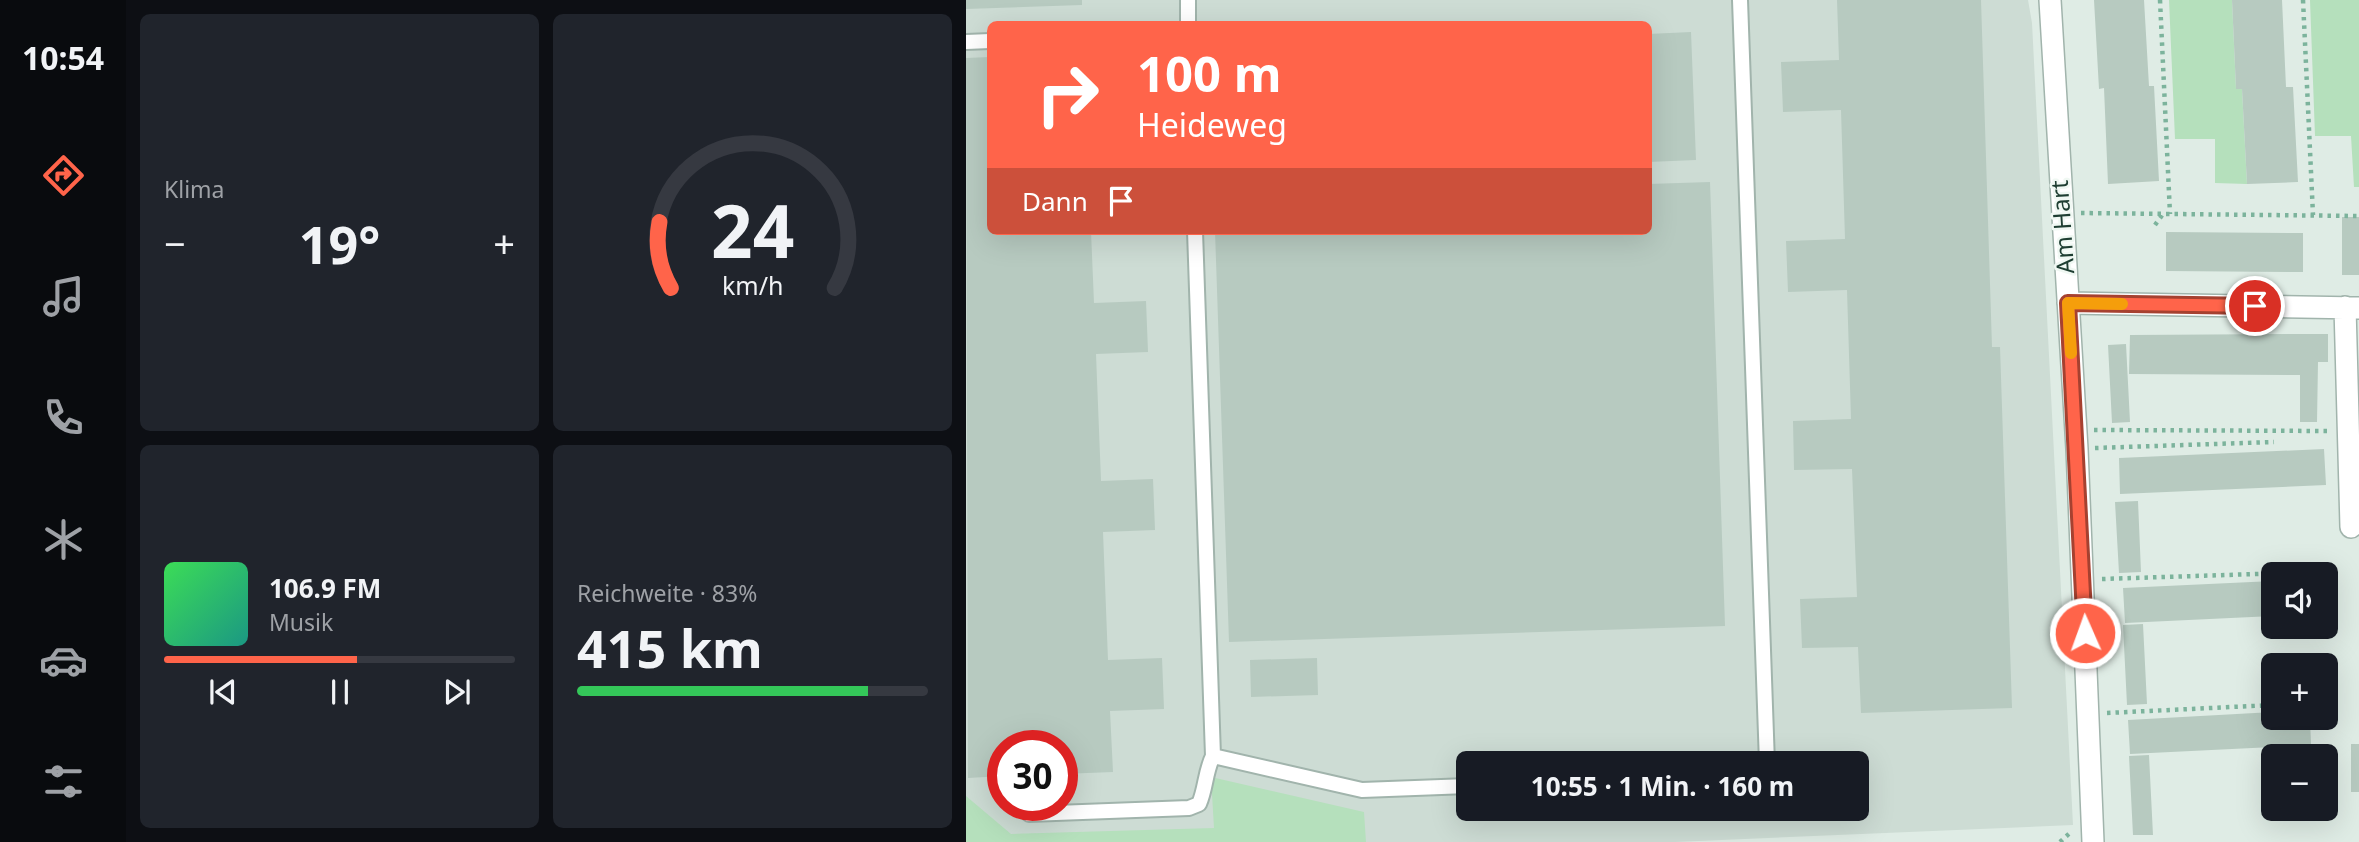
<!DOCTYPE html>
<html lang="de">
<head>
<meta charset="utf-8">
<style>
	:root { --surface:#171b24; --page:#20242c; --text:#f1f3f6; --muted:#9ea1a6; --line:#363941; --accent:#ff644a }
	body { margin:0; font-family:"Noto Sans",sans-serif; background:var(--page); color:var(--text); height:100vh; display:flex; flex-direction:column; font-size:26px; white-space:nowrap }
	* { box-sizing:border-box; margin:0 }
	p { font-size:23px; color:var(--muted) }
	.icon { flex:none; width:38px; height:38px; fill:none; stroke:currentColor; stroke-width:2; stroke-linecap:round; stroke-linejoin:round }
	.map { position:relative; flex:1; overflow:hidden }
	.drawer { display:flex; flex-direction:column; gap:14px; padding:14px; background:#0d0f14; width:840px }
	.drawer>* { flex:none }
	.banner { position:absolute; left:21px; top:21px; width:665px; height:214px; border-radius:10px; box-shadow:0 7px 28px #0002; background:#ff644a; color:#fff; overflow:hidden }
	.buttons { position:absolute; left:1295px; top:562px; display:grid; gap:14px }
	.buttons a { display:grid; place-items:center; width:77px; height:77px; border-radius:10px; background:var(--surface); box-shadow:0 7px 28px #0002; font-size:35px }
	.speed { position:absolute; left:21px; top:730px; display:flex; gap:14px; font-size:35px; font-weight:700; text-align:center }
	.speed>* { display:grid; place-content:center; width:91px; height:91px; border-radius:50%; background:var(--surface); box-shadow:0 7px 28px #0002; line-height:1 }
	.speed .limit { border:10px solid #d22; background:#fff; color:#111 }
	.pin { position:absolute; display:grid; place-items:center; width:60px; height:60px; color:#fff; margin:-30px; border:4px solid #fff; border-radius:50%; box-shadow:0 2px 7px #0007 }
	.me { position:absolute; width:77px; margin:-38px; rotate:358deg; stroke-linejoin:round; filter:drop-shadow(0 0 5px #0008) }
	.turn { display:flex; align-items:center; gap:24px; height:147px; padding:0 35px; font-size:32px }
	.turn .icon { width:91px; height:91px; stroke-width:2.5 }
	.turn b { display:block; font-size:49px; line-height:60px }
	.then { display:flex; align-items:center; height:66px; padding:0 35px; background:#0003; gap:14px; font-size:26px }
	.big { font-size:52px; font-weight:700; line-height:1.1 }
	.drawer .card { flex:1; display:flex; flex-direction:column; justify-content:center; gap:10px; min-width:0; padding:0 24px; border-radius:10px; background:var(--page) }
	.drawer .dial { align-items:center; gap:0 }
	.dial svg { height:182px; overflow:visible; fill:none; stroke:var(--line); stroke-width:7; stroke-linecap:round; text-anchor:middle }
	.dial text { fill:var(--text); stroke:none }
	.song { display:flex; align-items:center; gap:21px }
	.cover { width:84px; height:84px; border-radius:10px; background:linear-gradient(135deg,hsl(130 70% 55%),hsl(170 70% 35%)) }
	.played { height:7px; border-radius:4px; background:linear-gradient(90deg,var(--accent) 55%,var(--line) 55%) }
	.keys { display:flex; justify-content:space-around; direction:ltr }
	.heat { display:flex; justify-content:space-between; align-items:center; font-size:38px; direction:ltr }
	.charge { height:10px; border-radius:5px; background:linear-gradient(90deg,#34c759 83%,var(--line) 0) }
	.drawer .tiles { flex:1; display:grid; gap:14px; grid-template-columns:repeat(2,1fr) }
	.trip { position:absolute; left:490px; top:751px; width:413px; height:70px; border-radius:10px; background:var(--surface); box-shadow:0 7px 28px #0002; font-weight:700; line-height:70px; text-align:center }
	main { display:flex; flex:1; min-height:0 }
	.tab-bar { display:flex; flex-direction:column; width:126px; justify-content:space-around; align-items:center; background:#090b0e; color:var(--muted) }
	.tab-bar .icon { width:49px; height:49px }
	.tab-bar .selected { color:var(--accent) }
	.tab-bar b { font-size:32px; color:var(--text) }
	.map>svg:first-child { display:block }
	.built { fill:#cddcd4; fill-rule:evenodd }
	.green { fill:#b5e0bc }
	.building { fill:#b7cac0 }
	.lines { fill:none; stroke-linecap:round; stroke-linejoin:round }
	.service-casing { stroke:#a1b4ac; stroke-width:18 }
	.minor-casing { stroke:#a1b4ac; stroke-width:24 }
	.path { stroke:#7cb39c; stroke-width:4.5; stroke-dasharray:3.5 5; stroke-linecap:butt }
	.service { stroke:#fff; stroke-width:14 }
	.minor { stroke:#fff; stroke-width:21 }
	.route-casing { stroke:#a64130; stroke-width:18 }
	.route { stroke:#ff644a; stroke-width:12 }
	.slow { stroke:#f59e0b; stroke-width:12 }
	.labels { text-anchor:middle; stroke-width:5; stroke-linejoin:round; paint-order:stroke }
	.street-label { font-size:24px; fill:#1e3e32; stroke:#f0f8f3 }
</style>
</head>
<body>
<main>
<nav class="tab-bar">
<b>10:54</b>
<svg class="icon selected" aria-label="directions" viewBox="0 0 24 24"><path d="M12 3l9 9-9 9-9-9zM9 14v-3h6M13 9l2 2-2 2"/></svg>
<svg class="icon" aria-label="music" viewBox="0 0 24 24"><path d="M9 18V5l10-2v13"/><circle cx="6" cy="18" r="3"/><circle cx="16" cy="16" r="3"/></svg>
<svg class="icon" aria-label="phone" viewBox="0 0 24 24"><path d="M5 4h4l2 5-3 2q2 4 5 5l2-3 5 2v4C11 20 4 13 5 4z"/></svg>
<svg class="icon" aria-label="climate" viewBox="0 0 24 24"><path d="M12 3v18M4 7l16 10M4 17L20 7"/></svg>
<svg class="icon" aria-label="car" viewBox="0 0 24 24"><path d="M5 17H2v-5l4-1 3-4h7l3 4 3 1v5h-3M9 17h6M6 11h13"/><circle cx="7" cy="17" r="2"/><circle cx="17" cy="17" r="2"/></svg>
<svg class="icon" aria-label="filters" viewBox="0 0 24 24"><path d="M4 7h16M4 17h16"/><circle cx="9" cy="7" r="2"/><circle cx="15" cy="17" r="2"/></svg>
</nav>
<section class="drawer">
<div class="tiles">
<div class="card"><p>Klima</p>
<div class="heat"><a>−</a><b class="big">19°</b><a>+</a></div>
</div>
<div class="card dial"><svg viewBox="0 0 100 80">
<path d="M14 69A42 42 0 1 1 86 69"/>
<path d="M14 69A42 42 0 0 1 9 40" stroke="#ff644a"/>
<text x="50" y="56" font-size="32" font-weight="700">24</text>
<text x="50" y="72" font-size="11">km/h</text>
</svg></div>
<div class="card">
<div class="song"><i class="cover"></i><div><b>106.9 FM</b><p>Musik</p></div></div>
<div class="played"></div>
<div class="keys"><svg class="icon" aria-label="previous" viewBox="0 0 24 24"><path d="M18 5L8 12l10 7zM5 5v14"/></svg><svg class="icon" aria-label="pause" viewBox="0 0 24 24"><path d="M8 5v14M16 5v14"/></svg><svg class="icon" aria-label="next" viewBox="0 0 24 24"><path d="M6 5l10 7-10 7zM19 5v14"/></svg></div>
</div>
<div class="card"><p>Reichweite · 83%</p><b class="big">415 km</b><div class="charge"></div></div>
</div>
</section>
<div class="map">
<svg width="1393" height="842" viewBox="0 0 1393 842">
	<rect width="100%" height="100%" fill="#dfece5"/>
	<path class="built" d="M0 0H1062L1066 23 1107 825 709 842H0ZM24 24H682V231H24ZM37 746H96V805H37ZM502 763H891V808H502Z"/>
	<path class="green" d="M1203 0H1266L1270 89H1276L1281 184 1249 183V139H1209Z
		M1344 0H1393V187H1388L1385 136H1349Z
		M245 777 398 812 400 842H0V796L45 834 248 828Z"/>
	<path class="building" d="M0 0H116V5L0 9Z
		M871 0H1015L1026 347H1034L1046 708 895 713 892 647 836 648 834 599 891 597 886 469 828 470 827 421 885 419 881 290 822 292 820 241 879 239 875 110 817 112 815 62 873 60Z
		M1128 0H1178L1183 86H1188L1193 181 1142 184 1138 88 1133 89Z
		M1266 0H1316L1320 87H1327L1332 182 1281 184 1276 89H1270Z
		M725 32 730 160 682 162V34Z
		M24 57V231H125L128 303 180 301 182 352 130 354 135 481 187 479 189 530 137 532 142 660 196 658 198 709 144 711 147 772 96 774V746H37V776L2 778 0 58Z
		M744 182 759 626 263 642 249 231H682V184Z
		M1376 217H1393V275H1376Z
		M1200 232 1337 233V272L1200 271Z
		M1335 334H1362V362H1352L1351 422H1334V375L1163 374 1164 335Z
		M1160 344 1164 422 1146 423 1142 345Z
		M1358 449 1360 485 1154 494 1153 458Z
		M1172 501 1175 572 1153 573 1149 502Z
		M1307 581V616L1159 623 1157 588Z
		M1360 590H1368L1369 613H1360Z
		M1177 624 1181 704 1161 705 1157 625Z
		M351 658 352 695 285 697 284 660Z
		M1307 712V718H1344L1345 745 1164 754 1162 720Z
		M1385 744H1393V792H1385Z
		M1183 755 1187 835H1167L1163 756Z"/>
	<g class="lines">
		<g class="service-casing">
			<path id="service" d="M222 0V24
				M774 0 801 763
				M0 42 24 41
				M229 231 247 756 396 790 502 786
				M63 814 223 808 233 804C240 788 239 772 247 756"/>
		</g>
		<g class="minor-casing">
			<path id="minor" d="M1084 0 1111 449 1127 842
				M1102 303 1393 308
				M1379 307 1385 527"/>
		</g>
		<path class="path" d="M1194 0 1204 214
			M1337 0 1347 215
			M1115 213 1393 216
			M1189 225 1197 214
			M1128 430 1365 431
			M1129 448 1308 442
			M1136 579 1322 573
			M1141 713 1307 705
			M1094 842 1106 831"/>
		<use href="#service" class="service"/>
		<use href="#minor" class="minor"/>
	</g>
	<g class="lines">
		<g class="route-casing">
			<path id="route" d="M1119 633 1102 303 1289 306"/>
		</g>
		<use href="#route" class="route"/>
		<path class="slow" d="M1105 353 1102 303 1156 304"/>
	</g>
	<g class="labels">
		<g class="street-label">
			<text transform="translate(1097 227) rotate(-94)" y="8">Am Hart</text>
		</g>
	</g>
</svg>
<div class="buttons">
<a><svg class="icon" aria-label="sound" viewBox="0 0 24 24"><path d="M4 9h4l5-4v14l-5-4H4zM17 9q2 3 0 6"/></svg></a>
<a>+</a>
<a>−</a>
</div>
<div class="speed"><div class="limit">30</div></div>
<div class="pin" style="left:1289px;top:306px;background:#d93025"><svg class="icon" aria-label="arrive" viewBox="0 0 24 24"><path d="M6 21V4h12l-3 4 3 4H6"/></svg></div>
<svg class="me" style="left:1119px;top:633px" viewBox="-20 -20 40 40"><circle r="17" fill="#ff644a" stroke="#fff" stroke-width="3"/><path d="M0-11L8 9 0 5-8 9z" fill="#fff"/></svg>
<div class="trip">10:55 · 1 Min. · 160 m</div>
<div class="banner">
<div class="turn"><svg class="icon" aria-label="right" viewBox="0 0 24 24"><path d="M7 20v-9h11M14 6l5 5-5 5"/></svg><div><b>100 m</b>Heideweg</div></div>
<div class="then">Dann<svg class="icon" aria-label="arrive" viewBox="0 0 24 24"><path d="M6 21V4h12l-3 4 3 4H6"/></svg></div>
</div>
</div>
</main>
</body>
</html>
